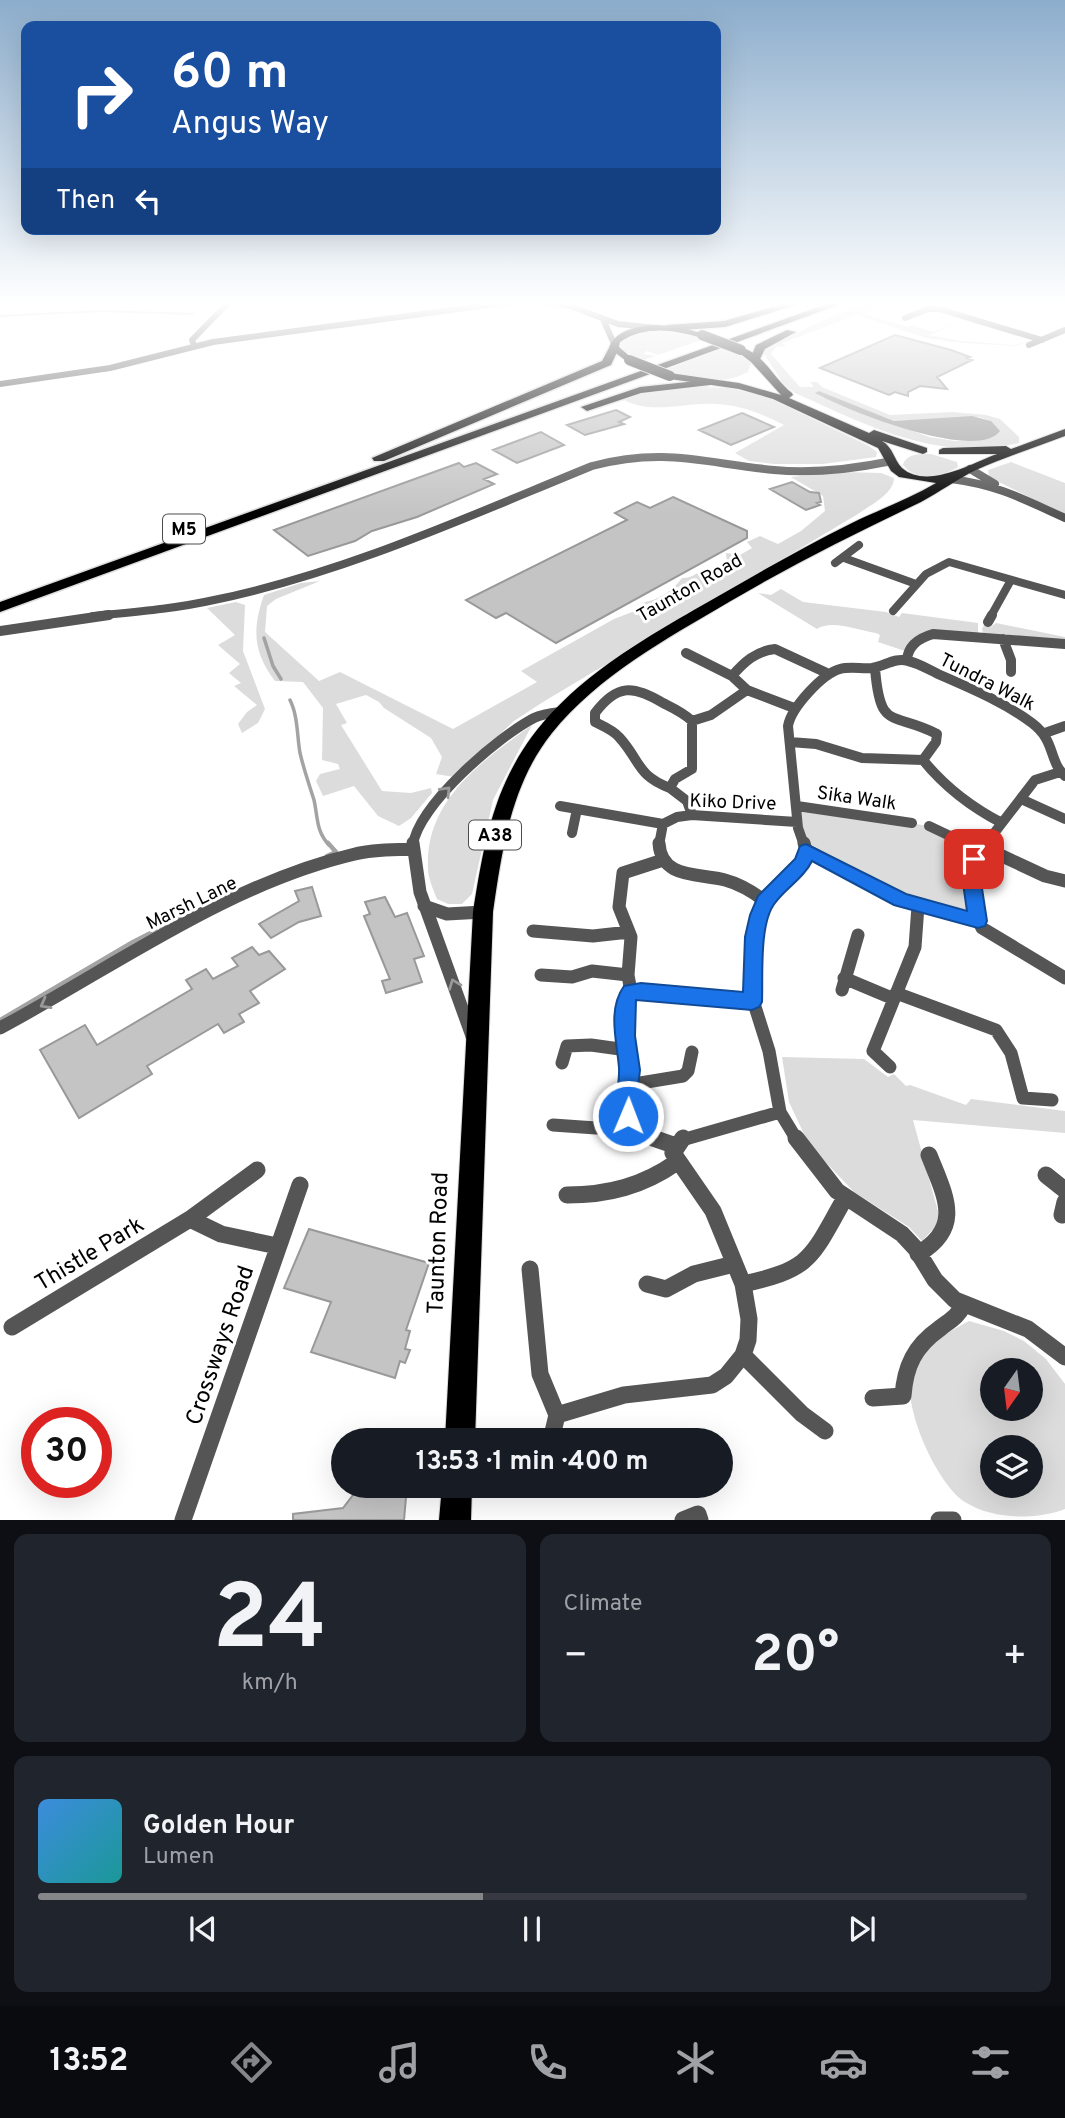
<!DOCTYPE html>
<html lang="en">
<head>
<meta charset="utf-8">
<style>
	:root { --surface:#171b24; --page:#20242c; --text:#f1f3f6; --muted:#9ea1a6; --line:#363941; --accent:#858687 }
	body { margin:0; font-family:Overpass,sans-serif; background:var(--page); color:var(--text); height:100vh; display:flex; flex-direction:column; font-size:26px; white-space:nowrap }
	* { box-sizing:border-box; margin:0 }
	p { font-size:23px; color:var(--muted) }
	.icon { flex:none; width:38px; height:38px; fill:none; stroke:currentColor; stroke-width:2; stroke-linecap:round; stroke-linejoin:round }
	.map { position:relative; height:1520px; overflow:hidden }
	.side { display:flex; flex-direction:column; gap:14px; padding:14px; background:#0d0f14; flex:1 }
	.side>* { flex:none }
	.top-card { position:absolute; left:21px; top:21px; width:700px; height:214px; border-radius:14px; box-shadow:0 7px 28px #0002; background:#1a4fa0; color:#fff; overflow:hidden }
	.needle { width:46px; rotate:194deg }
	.fabs { position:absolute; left:980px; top:1358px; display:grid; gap:14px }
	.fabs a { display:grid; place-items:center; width:63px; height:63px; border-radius:50%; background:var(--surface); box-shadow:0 7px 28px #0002; font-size:35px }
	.speed { position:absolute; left:21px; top:1407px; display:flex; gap:14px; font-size:35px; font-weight:700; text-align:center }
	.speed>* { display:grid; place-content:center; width:91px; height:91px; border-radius:50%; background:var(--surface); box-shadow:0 7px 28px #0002; line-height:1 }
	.speed .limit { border:10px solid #d22; background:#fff; color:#111 }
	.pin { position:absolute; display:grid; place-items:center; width:60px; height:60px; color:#fff; margin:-30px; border-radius:14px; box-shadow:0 4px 10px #0006 }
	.me { position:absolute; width:77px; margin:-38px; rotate:1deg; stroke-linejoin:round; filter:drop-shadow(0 0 5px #0008) }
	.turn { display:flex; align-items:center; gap:24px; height:147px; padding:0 35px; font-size:32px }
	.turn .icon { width:91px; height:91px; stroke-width:2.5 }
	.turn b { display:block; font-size:49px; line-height:60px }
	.then { display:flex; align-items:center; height:66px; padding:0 35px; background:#0003; gap:14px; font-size:26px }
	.big { font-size:52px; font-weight:700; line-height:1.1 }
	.side .card { flex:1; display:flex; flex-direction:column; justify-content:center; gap:10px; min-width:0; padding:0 24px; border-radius:14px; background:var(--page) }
	.side .dial { align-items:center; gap:0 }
	.dial b { font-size:91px; line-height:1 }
	.song { display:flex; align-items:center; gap:21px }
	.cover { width:84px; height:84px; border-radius:10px; background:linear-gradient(135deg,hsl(210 70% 55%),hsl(180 70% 35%)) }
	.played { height:7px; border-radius:4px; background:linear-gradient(90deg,var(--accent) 45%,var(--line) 45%) }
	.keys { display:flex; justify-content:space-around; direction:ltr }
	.heat { display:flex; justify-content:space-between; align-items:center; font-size:38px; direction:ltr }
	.side .tiles { flex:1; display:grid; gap:14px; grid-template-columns:1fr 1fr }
	.card:last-child { grid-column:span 2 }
	.trip { position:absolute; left:331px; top:1428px; width:402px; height:70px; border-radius:35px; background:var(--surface); box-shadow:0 7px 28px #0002; font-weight:700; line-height:70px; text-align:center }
	.menu { display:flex; height:112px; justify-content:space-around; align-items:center; background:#090b0e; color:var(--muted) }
	.menu .icon { width:49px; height:49px }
	.menu .active { color:var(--accent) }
	.menu b { font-size:32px; color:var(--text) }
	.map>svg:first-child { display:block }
	.green { fill:#dcdcdc; fill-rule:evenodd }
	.water { fill:#a3a3a3 }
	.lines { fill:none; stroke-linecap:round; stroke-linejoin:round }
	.stream-far2 { stroke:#a3a3a3; stroke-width:2 }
	.stream-far1 { stroke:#a3a3a3; stroke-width:3.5 }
	.stream { stroke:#a3a3a3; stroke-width:4.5 }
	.building { fill:#c4c4c4; stroke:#999; stroke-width:2 }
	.primary-casing { stroke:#dbdbdb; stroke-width:2 }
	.highway-casing { stroke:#dbdbdb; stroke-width:3 }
	.street-far4 { stroke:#555; stroke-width:6 }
	.street-far3 { stroke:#555; stroke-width:8 }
	.street-far2 { stroke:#555; stroke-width:10 }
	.street-far1 { stroke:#555; stroke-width:13 }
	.street { stroke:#555; stroke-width:17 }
	.primary { fill:#000; fill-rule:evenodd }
	.highway { fill:#000; fill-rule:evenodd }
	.primary-bridge-casing { stroke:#dbdbdb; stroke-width:12; stroke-linecap:butt }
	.primary-bridge { stroke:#000; stroke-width:10 }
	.oneway { stroke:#999 }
	.route { fill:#1a73e8; stroke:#114b97; stroke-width:2 }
	.labels { text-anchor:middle; stroke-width:6; stroke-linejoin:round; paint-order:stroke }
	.shield { fill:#fff; stroke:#4c4c4c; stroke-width:2 }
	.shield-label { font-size:18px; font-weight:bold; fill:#000 }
	.street-label { font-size:19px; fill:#000; stroke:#fff }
	.near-street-label { font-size:23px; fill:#000; stroke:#fff }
</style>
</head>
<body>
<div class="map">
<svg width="1065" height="1520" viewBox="0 0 1065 1520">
	<rect width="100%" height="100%" fill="#fff"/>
	<path class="green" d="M865 301H892L864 314 908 327 913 325 933 332 968 319 930 335 960 341 1014 345 1034 340 1014 346 954 342 926 338 857 315 782 343 786 346 776 347 771 354 800 387H814L810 382H817L822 387 890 415 953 412 986 415 1000 419 1019 437V443C936 462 869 426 795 393L784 385 763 352 773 344ZM819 391 894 421 979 417 991 421 988 439 955 441 929 437 822 397 816 393Z
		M670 330 704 339 658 355 647 351 643 354 656 356 640 361 620 348 622 340 644 331Z
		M728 347 747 358 751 363 748 372C720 387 691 378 663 371Z
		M700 387 730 388 767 397 869 446 877 452 876 457 823 464H774L749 461 735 453 784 425C762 414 741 405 716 404 686 402 652 415 624 400 648 387 674 388 700 387Z
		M931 454 957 462 958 467C941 477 917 482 903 465 906 453 921 454 931 454Z
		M1011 462 1065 483V515L989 477 988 470Z
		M841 472 881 473 894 478C894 494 870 505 858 514L543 702 514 721 454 777 436 774 442 757 431 738 384 708 379 702 366 695 336 704 347 723 341 725 382 791 411 793 431 788 432 793 411 818 399 826 378 816 354 786 323 796 316 781 320 774 340 769 338 764 322 760 323 708 303 682 275 681C253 652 252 629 264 595L301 583 320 581 276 599 267 606 265 632 319 681 340 672 453 729 537 682 521 671 614 619 640 609 642 603C660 599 671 592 682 578 693 578 695 573 704 570 713 567 719 570 727 564L726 553 740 555 752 548 747 542 760 536 778 544 801 531 825 511 823 496 791 477Z
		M781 589 803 602 886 612 899 617 902 613 978 623V636L933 634 905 651 878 642 880 635 876 633C860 631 832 619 817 629L758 593 771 595Z
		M236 602 245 605 243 651 265 709 258 723 242 733 238 724 247 712 257 705 234 686 241 683 229 673 240 664 218 645 235 635 207 608Z
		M996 623 1065 637V643L984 637 982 629 984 625 991 627Z
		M532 725 493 800 472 894 462 904H448L437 899C433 889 428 878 428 868 425 800 482 761 532 725Z
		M797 806 929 826 980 850 973 859 978 921 918 906 806 850Z
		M782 1057 864 1059 888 1077 894 1074 906 1086 910 1085 966 1105 971 1099 1065 1111V1133L913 1120 939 1215 937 1225 922 1241 909 1227 854 1192 816 1152 805 1136 789 1102Z
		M969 1321 1004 1331 1024 1341 1046 1359 1065 1384V1509C1037 1520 993 1520 965 1502 937 1485 898 1400 913 1368 923 1345 949 1332 969 1321ZM992 1370H1031V1409H992ZM992 1447H1031V1486H992Z"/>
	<path class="water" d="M819 391 894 421 972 416 991 421 1000 431C976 463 844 409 815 393Z"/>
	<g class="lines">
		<path class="stream-far2" d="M0 316 101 311 193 314"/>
		<path class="stream-far1" d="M264 638 273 666 281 679
			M290 700C298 716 297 736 300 753 304 770 309 784 314 800 318 818 316 831 329 845"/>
		<path class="stream" d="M327 856 336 852 328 843
			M0 1020 133 942 182 917"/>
	</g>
	<path class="building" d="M895 335 951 350 970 357 967 358 972 360 937 377 947 389 920 386 908 392V396L895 392 889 395 820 368Z
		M616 410 630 417 619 422 624 424 585 435 567 425Z
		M742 413 774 427 731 445 699 430Z
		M541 432 564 445 517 463 493 450Z
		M459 463 464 467 476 463 497 474 484 479 494 484 417 517 372 531 355 541 308 556 274 530Z
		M792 482 810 492 819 493 821 502 817 503 820 505 806 510 770 489Z
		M673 497 747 531V538L556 643 506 613 496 618 466 600 627 520 615 513 637 502 650 508Z
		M312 887 321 916 299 922 271 938 259 924 299 901 295 891Z
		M385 897 395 917 407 913 424 956 414 959 422 982 386 993 382 981 390 979 364 916 370 914 365 902Z
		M252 947 259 955 269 951 285 969 250 991 259 1003 239 1014 244 1022 224 1033 218 1024 147 1066 152 1074 79 1118 40 1050 85 1025 97 1045 192 989 186 980 206 969 213 979 238 966 232 958Z
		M309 1229 429 1263 406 1330 410 1331 405 1349 410 1350 405 1363 400 1361 395 1378 311 1352 331 1302 284 1288Z
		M374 1486H407L404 1520H293V1514L343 1508 353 1495 365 1488 374 1489Z"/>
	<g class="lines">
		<g class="primary-casing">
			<path id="primary" d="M658 325 681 327 707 335 702 338C674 330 646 325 620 342L619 347 634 360 629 363 609 348C615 329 640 326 658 325Z
				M738 348C760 347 775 381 792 393L793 395 789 398 869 433 874 430 927 448V452L923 454 882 441C893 447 894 460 902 468 927 490 972 463 997 454H939V450L943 448 1006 446 1011 449 1065 429V436C1036 447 1005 457 976 470 957 479 940 492 921 502 856 533 792 565 729 602 666 639 598 676 552 733 511 784 502 850 493 912L475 1440H445L473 912C481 862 489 810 514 765 557 686 640 641 715 598 760 572 804 547 850 524 878 510 909 499 936 483L899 477 891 471 878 448 773 399 739 389 670 379 665 376 670 373 739 383 781 395 751 362 738 352Z
				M442 1486H472L471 1520H439Z"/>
		</g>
		<g class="highway-casing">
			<path id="highway" d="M793 301H808L725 327 667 331 662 328 667 325 724 321Z
				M835 301H849L0 612V602Z
				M787 330 796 332 765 349 759 361H751L750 359 756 345Z
				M610 346 619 348 611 365 384 461H374L372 458 602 361Z
				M706 380 710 381V385L641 393 587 411 581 407 640 387Z"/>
		</g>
		<path class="street-far4" d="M542 301 570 306 618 324 656 328
			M905 318 928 309H939L1042 340
			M603 319 614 344
			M194 345 192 340 230 301
			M1029 345 1065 330
			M0 384 110 368 213 342 520 301"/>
		<path class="street-far3" d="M970 469 995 484
			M951 479C998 485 1023 499 1065 518
			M844 558 916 584
			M835 563 859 545
			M893 611 926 574 949 562 1065 595
			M93 616C133 612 174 609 214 600 345 573 469 516 592 466 664 447 704 463 774 470 813 474 853 469 892 461
			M991 616 1011 580"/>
		<path class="street-far2" d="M988 622 992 615
			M0 631 109 615
			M1003 639 1011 660V672
			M686 653 732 676
			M907 660C908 645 919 638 933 634L1065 644
			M875 668C880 732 892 711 937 734L936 742 923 760C945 787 971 807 1002 823
			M747 690 732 676C744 662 756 651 775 649L829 674
			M1045 733 1065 726
			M790 742 816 744 862 758 923 760
			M670 788C636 775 641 761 619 737 613 730 603 726 595 722V713C617 684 633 685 663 703 673 708 684 713 692 721
			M1021 799 1065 819
			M560 806 663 824
			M797 806 912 823
			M692 815 687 801 670 788 675 779 692 769V721L711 715 747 690 794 708
			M929 826 969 845
			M572 833 577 809
			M413 845C418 805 499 736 534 718 542 714 551 713 560 712
			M659 845 663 824 677 817 692 815 797 822
			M804 845 798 828 788 726C791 708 822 674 840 669 850 666 862 669 872 668 885 666 895 657 908 661 918 663 928 669 938 674 970 688 1004 702 1032 723 1056 741 1048 760 1065 776
			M985 845 1035 780 1060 772"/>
		<path class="street-far1" d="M413 843 420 892 472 1036
			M659 843C661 879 698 873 725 880 740 884 753 892 765 901
			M804 843 806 850 901 900 978 921
			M966 843 980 850
			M985 843V848C963 864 970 907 982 928L1065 978
			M985 848 1045 876 1065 881
			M424 906 447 914 483 912
			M533 931 593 936 629 932
			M541 975 572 977 592 971 628 975
			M844 978 894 999
			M842 990 858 935
			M631 992 752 1001
			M896 993 996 1030 1011 1053 1023 1098 1052 1100
			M0 1028C114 967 227 884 355 854 374 849 395 850 414 849
			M562 1063 567 1046 591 1045 627 1050
			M890 1067 873 1051 915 947 918 906
			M628 1085 683 1076 688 1071 692 1052
			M553 1125 596 1128 633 1123
			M657 1140 635 1125 627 1108 630 1071 624 1021 626 1001 631 992 628 975 631 937 619 907 623 873 660 861
			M682 1140 780 1112
			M797 1140 780 1112 769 1051 751 994 755 937 765 901 803 862 806 850"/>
		<path class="street" d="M653 1138 676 1146
			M796 1138 837 1191 902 1234 916 1249 935 1280 955 1300 1028 1329 1065 1357
			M1046 1175 1065 1190
			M567 1195C608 1195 643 1186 677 1162
			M1062 1215 1065 1202
			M190 1219 257 1170
			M918 1254C964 1227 945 1196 929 1155
			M530 1269 540 1374 557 1415 551 1440
			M647 1284 666 1289 694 1274 734 1264
			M743 1284C813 1269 811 1257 845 1198
			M12 1327 190 1219 221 1234 277 1246
			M743 1355 802 1414 825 1431
			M873 1398 903 1396C905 1366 915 1346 939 1329 949 1321 958 1317 963 1305
			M557 1415 624 1395 712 1385 726 1376 743 1355 748 1340 749 1319 743 1284 713 1211 673 1153 683 1138
			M183 1520 300 1185
			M683 1520 698 1514 700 1520
			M939 1520H953"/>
		<use href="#primary" class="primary"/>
		<use href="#highway" class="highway"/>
		<g class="primary-bridge-casing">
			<path id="primary-bridge" d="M702 335 741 350
				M629 360 670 376"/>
		</g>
		<use href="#primary-bridge" class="primary-bridge"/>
	</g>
	<defs><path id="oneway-chevron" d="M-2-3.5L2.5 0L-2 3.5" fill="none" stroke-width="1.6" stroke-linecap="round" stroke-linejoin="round" transform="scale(1.75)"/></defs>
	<g class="oneway">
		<use href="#oneway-chevron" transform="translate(446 791) rotate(-46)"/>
		<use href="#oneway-chevron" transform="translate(454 984) rotate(-111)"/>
		<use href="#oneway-chevron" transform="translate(45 1004) rotate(151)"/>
	</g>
	<linearGradient id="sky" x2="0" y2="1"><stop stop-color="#8cadcc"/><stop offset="0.59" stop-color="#fff"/><stop offset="1" stop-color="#fff" stop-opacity="0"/></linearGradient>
	<rect width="1065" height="514" fill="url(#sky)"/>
	<path class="route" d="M806 844 906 894 967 911 961 869 967 855H980L982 859 979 869 987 921 985 926 978 928 894 905 812 861C804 878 786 888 775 903 759 923 763 976 762 1002L759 1007 752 1010 636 1000 635 1036 640 1070 637 1095 639 1116 636 1123 628 1126 620 1123C612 1104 620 1087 619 1068 617 1041 607 1010 624 986L641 983 743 992 745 937 750 915 758 896 795 859 800 846Z"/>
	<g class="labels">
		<g class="shield">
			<rect x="163" y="514.5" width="42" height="29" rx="5"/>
			<rect x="469" y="820.5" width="52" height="29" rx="5"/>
		</g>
		<g class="shield-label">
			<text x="184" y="535">M5</text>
			<text x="495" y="841">A38</text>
		</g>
		<g class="street-label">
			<text transform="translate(689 587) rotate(-30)" y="7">Taunton Road</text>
			<text transform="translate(988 681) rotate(27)" y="7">Tundra Walk</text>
			<text transform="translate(857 797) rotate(8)" y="7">Sika Walk</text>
			<text transform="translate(733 801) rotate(2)" y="7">Kiko Drive</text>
			<text transform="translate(191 902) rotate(-26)" y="7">Marsh Lane</text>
		</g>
		<g class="near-street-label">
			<text transform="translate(437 1243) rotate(-88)" y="8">Taunton Road</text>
			<text transform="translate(89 1253) rotate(-31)" y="8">Thistle Park</text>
			<text transform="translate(219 1345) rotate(-71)" y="8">Crossways Road</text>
		</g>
	</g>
</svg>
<div class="fabs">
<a><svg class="needle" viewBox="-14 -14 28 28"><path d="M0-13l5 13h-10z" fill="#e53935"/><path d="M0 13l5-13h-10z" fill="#9ea1a6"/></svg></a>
<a><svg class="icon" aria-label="layers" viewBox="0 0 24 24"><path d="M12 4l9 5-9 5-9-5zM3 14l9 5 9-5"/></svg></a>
</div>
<div class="speed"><div class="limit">30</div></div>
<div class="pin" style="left:974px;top:859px;background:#d93025"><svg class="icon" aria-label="arrive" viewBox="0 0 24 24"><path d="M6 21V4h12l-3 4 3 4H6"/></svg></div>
<svg class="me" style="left:628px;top:1116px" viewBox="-20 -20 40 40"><circle r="17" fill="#1a73e8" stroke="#fff" stroke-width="3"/><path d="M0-11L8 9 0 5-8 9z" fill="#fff"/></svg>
<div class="trip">13:53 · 1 min · 400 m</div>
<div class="top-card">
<div class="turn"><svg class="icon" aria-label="right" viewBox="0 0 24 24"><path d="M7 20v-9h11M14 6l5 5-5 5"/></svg><div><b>60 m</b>Angus Way</div></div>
<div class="then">Then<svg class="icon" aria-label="left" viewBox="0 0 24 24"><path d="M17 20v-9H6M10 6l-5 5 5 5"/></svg></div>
</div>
</div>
<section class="side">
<div class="tiles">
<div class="card dial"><b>24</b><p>km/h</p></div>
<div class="card"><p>Climate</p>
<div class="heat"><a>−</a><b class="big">20°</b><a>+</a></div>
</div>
<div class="card">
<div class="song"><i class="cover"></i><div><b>Golden Hour</b><p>Lumen</p></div></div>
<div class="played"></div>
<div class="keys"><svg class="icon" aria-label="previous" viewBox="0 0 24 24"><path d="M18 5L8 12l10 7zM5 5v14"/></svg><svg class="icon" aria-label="pause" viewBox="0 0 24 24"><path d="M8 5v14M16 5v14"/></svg><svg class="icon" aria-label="next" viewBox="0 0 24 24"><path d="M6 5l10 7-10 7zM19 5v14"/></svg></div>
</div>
</div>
</section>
<nav class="menu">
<b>13:52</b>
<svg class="icon active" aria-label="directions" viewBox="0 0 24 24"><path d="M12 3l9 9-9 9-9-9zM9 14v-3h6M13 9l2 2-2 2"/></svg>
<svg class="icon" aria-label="music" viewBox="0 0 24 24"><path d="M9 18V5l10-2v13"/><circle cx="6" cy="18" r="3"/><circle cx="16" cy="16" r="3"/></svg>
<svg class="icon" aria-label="phone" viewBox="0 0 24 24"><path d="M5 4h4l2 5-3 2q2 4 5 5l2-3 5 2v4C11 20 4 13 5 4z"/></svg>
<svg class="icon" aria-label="climate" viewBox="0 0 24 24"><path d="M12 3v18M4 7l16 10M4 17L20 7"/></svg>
<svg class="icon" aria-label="car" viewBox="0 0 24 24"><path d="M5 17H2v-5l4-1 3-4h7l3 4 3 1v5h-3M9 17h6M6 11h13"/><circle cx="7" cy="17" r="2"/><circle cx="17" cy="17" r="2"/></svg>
<svg class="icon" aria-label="filters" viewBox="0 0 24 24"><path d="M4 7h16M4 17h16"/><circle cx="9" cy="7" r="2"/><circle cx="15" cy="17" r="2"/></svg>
</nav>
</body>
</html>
